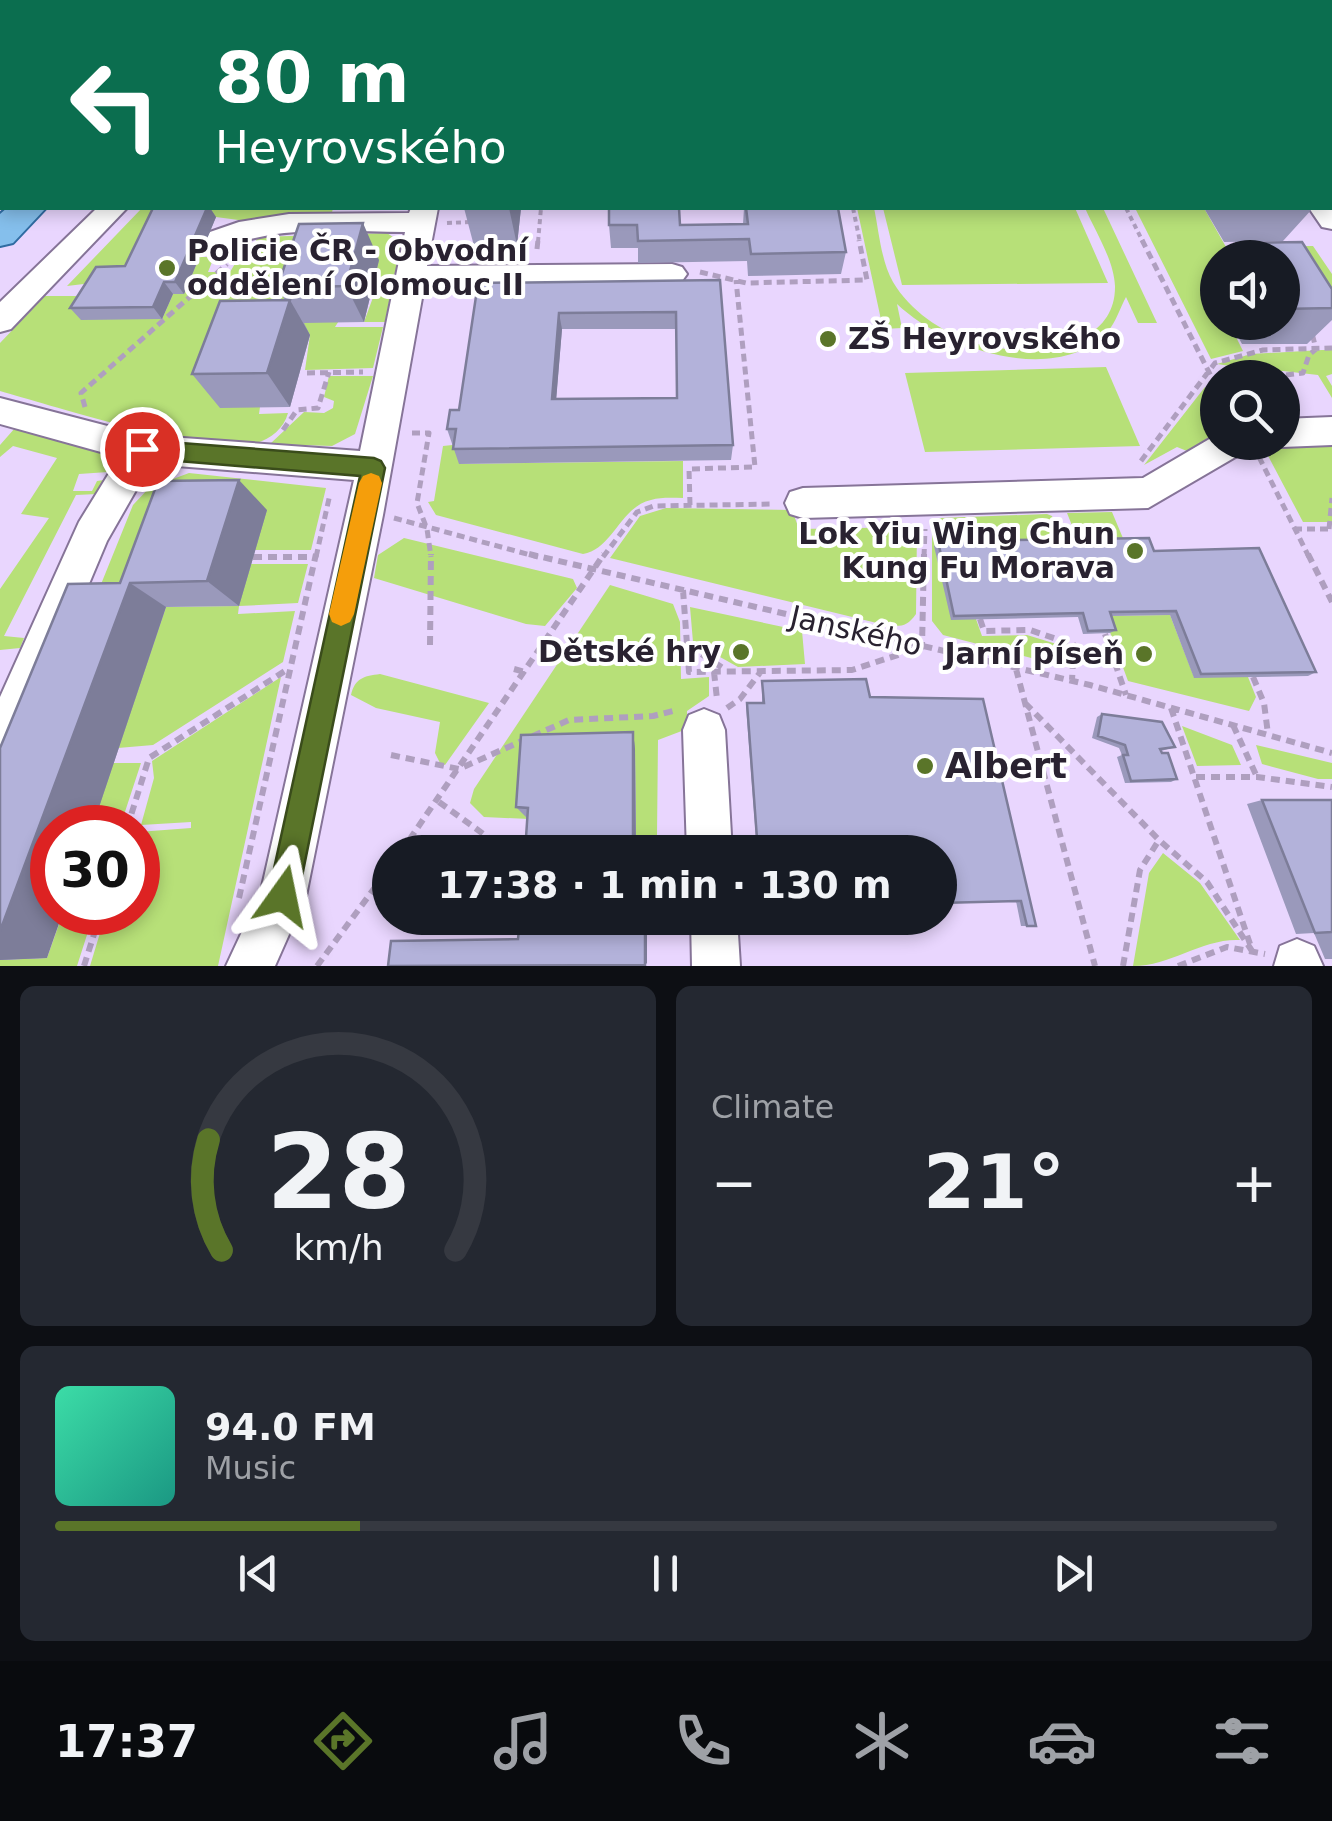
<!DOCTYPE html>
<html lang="en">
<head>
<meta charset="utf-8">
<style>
	:root { --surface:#171b24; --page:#242831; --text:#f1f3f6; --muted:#9ea1a6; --line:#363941; --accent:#5a7529 }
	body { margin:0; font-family:"DejaVu Sans",sans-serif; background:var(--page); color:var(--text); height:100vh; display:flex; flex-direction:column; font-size:38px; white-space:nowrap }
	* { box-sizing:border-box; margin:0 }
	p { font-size:32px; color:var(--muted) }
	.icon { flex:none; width:55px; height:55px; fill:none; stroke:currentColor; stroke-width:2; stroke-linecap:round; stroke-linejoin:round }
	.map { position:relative; height:966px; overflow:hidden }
	.side { display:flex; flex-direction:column; gap:20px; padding:20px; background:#0d0f14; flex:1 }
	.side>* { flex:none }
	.top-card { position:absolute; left:0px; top:0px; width:1332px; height:210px; box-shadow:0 5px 15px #0003; background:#0b6e4f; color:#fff; overflow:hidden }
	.controls { position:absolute; left:1200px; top:240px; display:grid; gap:20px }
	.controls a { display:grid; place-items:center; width:100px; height:100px; border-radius:50%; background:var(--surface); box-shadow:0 5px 15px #0003; font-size:50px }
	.speed { position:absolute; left:30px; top:805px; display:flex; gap:20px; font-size:50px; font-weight:700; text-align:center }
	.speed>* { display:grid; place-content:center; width:130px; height:130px; border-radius:50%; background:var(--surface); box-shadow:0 5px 15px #0003; line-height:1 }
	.speed .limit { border:15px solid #d22; background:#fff; color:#111 }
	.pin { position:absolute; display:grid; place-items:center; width:85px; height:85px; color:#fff; margin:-42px; border:5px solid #fff; border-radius:50%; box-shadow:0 2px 10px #0007 }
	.me { position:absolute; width:110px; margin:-55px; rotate:12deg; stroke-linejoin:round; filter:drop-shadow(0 0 8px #0008) }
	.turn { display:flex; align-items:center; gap:35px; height:210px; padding:0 50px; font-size:45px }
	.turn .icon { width:130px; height:130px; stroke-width:2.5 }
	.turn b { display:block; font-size:70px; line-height:85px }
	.big { font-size:75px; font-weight:600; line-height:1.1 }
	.side .card { flex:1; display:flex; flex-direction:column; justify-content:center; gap:15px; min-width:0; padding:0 35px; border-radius:15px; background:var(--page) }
	.side .dial { align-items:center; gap:0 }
	.dial svg { height:260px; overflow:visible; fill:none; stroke:var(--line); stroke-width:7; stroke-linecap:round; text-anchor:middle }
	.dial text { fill:var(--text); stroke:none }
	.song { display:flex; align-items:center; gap:30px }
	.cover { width:120px; height:120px; border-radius:15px; background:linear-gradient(135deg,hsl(160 70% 55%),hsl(170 70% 35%)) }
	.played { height:10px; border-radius:5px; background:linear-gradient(90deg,var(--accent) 25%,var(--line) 25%) }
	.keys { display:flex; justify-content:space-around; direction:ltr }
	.heat { display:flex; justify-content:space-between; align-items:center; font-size:55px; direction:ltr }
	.side .tiles { flex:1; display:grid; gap:20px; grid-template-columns:1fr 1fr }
	.card:last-child { grid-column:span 2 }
	.trip { position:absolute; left:372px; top:835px; width:585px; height:100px; border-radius:50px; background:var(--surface); box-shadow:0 5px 15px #0003; font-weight:600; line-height:100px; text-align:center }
	.dock { display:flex; height:160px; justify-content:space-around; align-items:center; background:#090b0e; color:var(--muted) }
	.dock .icon { width:70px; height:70px }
	.dock .active { color:var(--accent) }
	.dock b { font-size:45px; color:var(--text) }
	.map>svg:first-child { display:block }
	.green { fill:#b7e078 }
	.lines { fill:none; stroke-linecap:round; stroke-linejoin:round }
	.minor-casing { stroke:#867498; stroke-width:4 }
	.major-casing { stroke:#306ca2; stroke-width:4 }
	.path-far2 { stroke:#af9fbf; stroke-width:4; stroke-dasharray:5 4; stroke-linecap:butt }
	.path-far1 { stroke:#af9fbf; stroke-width:5; stroke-dasharray:8 5; stroke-linecap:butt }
	.path { stroke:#af9fbf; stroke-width:6; stroke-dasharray:9 6; stroke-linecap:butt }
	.minor { fill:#fff; fill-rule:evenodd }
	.major { fill:#85bfec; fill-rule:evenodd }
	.wall { fill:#9a99bb; fill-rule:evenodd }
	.shaded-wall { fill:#7d7d99 }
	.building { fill:#b3b2da; stroke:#7d7d99; stroke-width:2.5; fill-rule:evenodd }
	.route { fill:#5a7529; stroke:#3a4c1b; stroke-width:2.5 }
	.slow { fill:#f59e0b }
	.poi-dot { fill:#5a7529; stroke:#fff; stroke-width:4 }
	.labels { text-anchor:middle; stroke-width:8; stroke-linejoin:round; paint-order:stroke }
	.poi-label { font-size:30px; font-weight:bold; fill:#292230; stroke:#fff; text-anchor:end }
	.street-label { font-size:30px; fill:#292230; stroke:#fff }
	.near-poi-label { font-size:35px; font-weight:bold; fill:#292230; stroke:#fff; text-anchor:start }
</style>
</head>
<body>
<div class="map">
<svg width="1332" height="966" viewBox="0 0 1332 966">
	<rect width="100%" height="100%" fill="#e9d6fe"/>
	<path class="green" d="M142 208H333L331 217 246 221 216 217 134 278 67 286Z
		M857 208H874C879 231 881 261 893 282 910 311 941 331 971 342 1017 357 1116 355 1115 286 1114 260 1095 231 1085 208H1103L1157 323H1138L1126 297C1120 308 1116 322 1108 331 1056 388 943 348 897 304L902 328 883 329Z
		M883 208H1075L1108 283 902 285Z
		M1135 208H1204L1226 247 1313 246 1332 274V310L1282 258H1218L1217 280H1208L1217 300 1218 322 1229 323 1243 351 1211 359Z
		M387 233 402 243 391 289H385L384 296 390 297 385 322H364L379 281 374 280 378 260 335 327H383L373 368 305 370 310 335 220 407H260L259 414 288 413C284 428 271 439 256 443 202 454 57 407 0 391V343L45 296H93L162 319 173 294 184 293 199 257H214L208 272H230L239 257H247L258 237Z
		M1322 350H1332V374L1326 376 1332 386V398L1318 375 1283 371 1244 377 1237 367 1217 364 1251 354Z
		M1106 367 1140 446 925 452 905 373Z
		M329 376H373L355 434 332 446 270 444 304 412 324 413 333 408 334 401 324 397Z
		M1205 387 1217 400V432L1187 451 1177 447 1144 465Z
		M15 428 100 451 109 458 108 472 79 474 73 491H92L97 481 104 480 97 494 76 495 4 636 24 638 20 648 0 650V589L49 518 21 514 57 458 13 446 0 457V445Z
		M462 444 460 464 683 461V498C673 498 661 497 651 500 620 507 613 549 583 554L436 515 428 502 434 501 443 446Z
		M1280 447H1332V522H1303L1265 450Z
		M189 473 326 488 311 550H255L158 608 91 609 133 505 149 488Z
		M666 508 792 510 799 529 917 527 916 614C907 627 900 627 885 625L610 558 640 516Z
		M1112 512 1125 543H1079L1067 513Z
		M1047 514 1052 516 1063 544 976 619 982 636 1027 635 1063 646 1062 666 943 635 932 621V523L940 518Z
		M404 538 573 579 577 588 545 626 526 624 374 578 378 555Z
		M251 564H308L298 603 239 606 238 614 295 611 283 662 153 745 118 748 166 607 238 606Z
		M610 585 673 604 680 622 681 679 709 677V696L687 711V729L658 740 657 835H636L635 750 529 819 484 817 470 803 474 789Z
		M690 607 802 631 805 664 738 667 693 642Z
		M1170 615 1194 677H1248L1256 697 1249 711 1128 681 1104 616Z
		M380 674 489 703 445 765 440 763 435 753 440 722 376 708 351 695C355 678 364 676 380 674Z
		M281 677 218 966H90L106 913 138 912V832L191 828V822L141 825 154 778 152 761Z
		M1182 726 1232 745 1241 765 1197 766Z
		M1256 745 1332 763V779H1318L1262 764Z
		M113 763H141L120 827 91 828Z
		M1163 853 1200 883 1240 940C1203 938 1171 966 1133 966L1149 873Z
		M63 913H94L77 966H0V960L47 958Z"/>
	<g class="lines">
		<g class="minor-casing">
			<path id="minor" d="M396 0H429L430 2H398Z
				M1104 0H1126V2H1104Z
				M1272 0H1294V2H1272Z
				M1330 117H1332V133H1330Z
				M1330 201H1332V229L1322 227 1309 208H1330Z
				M97 208H127L11 329 0 332V302Z
				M411 208H438L427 266 672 264 682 267 687 274 682 281 672 284 424 287 383 515 306 896 275 966H226L261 891 354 480 151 464 107 541 15 760 0 766V697L79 522 119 457 0 424V398L142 435 360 451 405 232C356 232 304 227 255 238 239 241 226 251 210 246L206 239 210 232 239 222 289 214 409 213Z
				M1332 417V445L1282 447 1270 442H1282V419Z
				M1218 434V442H1249L1244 452 1148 508 803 518 790 514 785 503 790 492 803 488 1143 478Z
				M704 709 719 715 725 730 732 852H687L683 730 689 715Z
				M691 918H737L740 966H692Z
				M1297 939 1314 946 1323 966H1274L1280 946Z"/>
		</g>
		<g class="major-casing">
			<path id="major" d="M2 147V170L0 171V148Z
				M7 208H46L13 243 0 246V214Z"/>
		</g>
		<path class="path-far2" d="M0 2 4 0
			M853 208 860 242
			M1126 208 1143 242
			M447 223 471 222
			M538 242 541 208"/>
		<path class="path-far1" d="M1142 240 1218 390
			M537 249 538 240
			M700 272 746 283 867 280 859 240
			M307 373 363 372
			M1286 375 1303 373 1309 355 1316 349 1312 333
			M85 407 81 393 227 264
			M283 430 297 410 318 408 329 372
			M412 433H429L417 503 427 529 431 557
			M1259 457 1309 557
			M1141 461 1215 363 1263 350 1332 348
			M690 505 689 469 755 467 736 280
			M394 518 538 557
			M1294 529H1332
			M1329 529 1332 498
			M316 557 330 494
			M603 557 637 512 654 506 773 504
			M924 557 925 529"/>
		<path class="path" d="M529 554 1090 685 1332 753
			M1308 554 1332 602
			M253 557H314
			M683 590 689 672 852 670 922 647 924 554
			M980 619 984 631 1030 630 1074 645 1072 680
			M1105 634 1126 695
			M430 645 431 554
			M689 646 726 670
			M514 669 525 672
			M1016 669 1095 966
			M714 672 717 699
			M1253 677 1264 703 1268 734
			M1025 703 1159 840 1207 882 1252 951
			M727 708 740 699 762 670
			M1171 708 1250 944
			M1233 725 1257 777
			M391 755 459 769 569 720 653 716 673 711
			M1196 777H1257L1332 787
			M439 802 507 851 524 852
			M127 828 149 758 288 669
			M636 850 672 848
			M401 852 604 554
			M239 898 316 554
			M84 966 101 912
			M317 966 390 867
			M1123 966 1140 870 1159 840
			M1178 966 1227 947 1265 954"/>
		<use href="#minor" class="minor"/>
		<use href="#major" class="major"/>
	</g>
	<path class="wall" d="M646 0H986V2H646Z
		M1062 0H1108L1110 2H1061Z
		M1321 0H1332V20H1330V2H1321Z
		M153 208H210L216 217 184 294H173L162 319 81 320 70 308 125 266Z
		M464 208H521L517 245 474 246Z
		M744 208H838L846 252 841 274 748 276 747 261 638 263V248H611L609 225 743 224Z
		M1204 208H1313L1283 241 1224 242Z
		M1302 242 1332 289V320L1307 344H1242L1230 322H1282V258H1225L1237 243Z
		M379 260 364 322 304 323 310 335 290 407 220 408 192 374 285 300 277 288Z
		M1218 267V299L1207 280Z
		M720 280 733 445 731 460 459 464 447 429 459 410 478 283ZM562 329H676L677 398 556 399Z
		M267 510 239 606 166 607 92 828H52L47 958 0 960V748L120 583Z
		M938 541 1154 551 1316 672 1308 676 1194 678 1170 615 1111 616 1116 630 1110 633 1083 634 1078 617 951 620 934 546Z
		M762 681 870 697 983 699 1036 926H1021L1016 901 940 852H757L746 706 747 703H762Z
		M1102 714 1175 747 1161 751 1177 779 1171 782 1125 783 1117 757 1122 755 1119 748 1092 738 1097 717Z
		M633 732 635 749 636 852H525L527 818 516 807Z
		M1262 800H1332V959H1325L1314 933 1296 934 1247 804Z"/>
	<path class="shaded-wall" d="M207 208H210L216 217 184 294 175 282Z
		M509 208H521L517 245Z
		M363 223 379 260 364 322 346 286Z
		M164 282 173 294 162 319 153 307Z
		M290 300 310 335 290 407 267 373Z
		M559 313 562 329 555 414 552 399Z
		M239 480 267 510 239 606 207 581Z
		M130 583 166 607 92 828H52V912H63L47 958 0 960V931Z
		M633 732 635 749 636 852H633Z
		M645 918H647V963L645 965Z"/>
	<path class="building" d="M115 0H137L134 2H113Z
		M501 0H536L535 2H500Z
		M1074 0H1108L1110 2H1076Z
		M1157 0H1178L1190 2H1157Z
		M1207 0H1243V2H1207Z
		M1330 41H1332V59L1330 58Z
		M153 208H207L175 282H164L153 307 70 308 96 267 125 266Z
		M609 208H679L680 225 748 224 746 208H838L846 252 751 254 749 239 638 241 637 225H609Z
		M363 223 346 286 277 288 299 224Z
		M1302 242 1332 289V308L1282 309V258H1246L1237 243Z
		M720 280 733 445 453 449 456 429H447L450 410H459L478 283ZM676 312 677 398 552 399 559 313Z
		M290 300 267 373 192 374 220 301Z
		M239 480 207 581 130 583 0 931V748L68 584 120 583 158 481Z
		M1149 538 1154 551 1259 548 1316 672 1201 674 1176 611 1110 612 1116 630 1088 631 1083 613 954 616 938 541Z
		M866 679 870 697 983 699 1036 926H1027L1021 901 940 903V852H758L747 703H764L762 681Z
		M1102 714 1162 722 1175 747 1160 749 1162 753H1168L1177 779 1131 781 1123 755H1128L1125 745 1098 736Z
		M633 732V852H525L528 808 516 807 521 735Z
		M1262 800H1332V932L1315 933Z
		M520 918H645V965L388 966 391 941 518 939Z
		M763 918H809L811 931 764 932Z"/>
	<path class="route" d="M142 440 374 458 381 461 385 468 298 896 293 907 283 911 272 907 268 896 360 476 142 458 131 449Z"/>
	<path class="slow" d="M371 473 379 476 382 483 354 614 350 622 341 626 332 622 329 614 359 483 363 476Z"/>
	<g class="poi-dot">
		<circle cx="167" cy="268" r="10"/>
		<circle cx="828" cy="339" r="10"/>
		<circle cx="1135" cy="551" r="10"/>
		<circle cx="741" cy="652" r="10"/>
		<circle cx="1144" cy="654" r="10"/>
		<circle cx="925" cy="766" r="10"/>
	</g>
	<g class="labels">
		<g class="poi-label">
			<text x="187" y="261" text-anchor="start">Policie ČR - Obvodní<tspan x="187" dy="34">oddělení Olomouc II</tspan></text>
			<text x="848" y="349" text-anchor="start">ZŠ Heyrovského</text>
			<text x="1115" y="544">Lok Yiu Wing Chun<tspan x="1115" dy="34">Kung Fu Morava</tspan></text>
			<text x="721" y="662">Dětské hry</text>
			<text x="1124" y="664">Jarní píseň</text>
		</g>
		<g class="street-label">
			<text transform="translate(856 631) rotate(13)" y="10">Janského</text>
		</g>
		<g class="near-poi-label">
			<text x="945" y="778">Albert</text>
		</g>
	</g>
</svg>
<div class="controls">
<a><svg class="icon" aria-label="sound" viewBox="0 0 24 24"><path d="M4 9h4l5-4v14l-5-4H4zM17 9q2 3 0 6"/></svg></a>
<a><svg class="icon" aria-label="search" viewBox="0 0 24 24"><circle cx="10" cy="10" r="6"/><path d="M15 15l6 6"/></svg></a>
</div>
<div class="speed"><div class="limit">30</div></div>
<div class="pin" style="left:142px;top:449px;background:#d93025"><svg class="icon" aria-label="arrive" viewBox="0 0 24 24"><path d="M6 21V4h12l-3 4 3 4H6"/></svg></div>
<svg class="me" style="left:283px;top:896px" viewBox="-20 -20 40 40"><path d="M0-17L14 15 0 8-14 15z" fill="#5a7529" stroke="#fff" stroke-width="4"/></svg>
<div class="trip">17:38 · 1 min · 130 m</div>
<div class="top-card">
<div class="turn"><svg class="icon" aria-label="left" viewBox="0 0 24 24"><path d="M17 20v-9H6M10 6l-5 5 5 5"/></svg><div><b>80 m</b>Heyrovského</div></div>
</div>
</div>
<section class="side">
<div class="tiles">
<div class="card dial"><svg viewBox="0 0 100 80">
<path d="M14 69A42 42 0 1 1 86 69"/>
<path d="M14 69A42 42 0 0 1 10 35" stroke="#5a7529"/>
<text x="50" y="56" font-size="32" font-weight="700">28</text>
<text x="50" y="72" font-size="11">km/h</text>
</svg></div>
<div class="card"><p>Climate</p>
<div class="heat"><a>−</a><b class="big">21°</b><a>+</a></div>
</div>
<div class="card">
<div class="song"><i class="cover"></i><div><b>94.0 FM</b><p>Music</p></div></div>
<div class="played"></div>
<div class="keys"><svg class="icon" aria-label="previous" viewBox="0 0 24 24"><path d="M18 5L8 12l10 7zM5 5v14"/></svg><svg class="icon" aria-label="pause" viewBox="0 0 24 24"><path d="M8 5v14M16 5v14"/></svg><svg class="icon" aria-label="next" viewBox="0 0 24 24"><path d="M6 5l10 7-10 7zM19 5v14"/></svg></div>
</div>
</div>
</section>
<nav class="dock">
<b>17:37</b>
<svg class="icon active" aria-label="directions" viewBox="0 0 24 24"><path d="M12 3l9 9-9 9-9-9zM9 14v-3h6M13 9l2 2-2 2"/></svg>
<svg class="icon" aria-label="music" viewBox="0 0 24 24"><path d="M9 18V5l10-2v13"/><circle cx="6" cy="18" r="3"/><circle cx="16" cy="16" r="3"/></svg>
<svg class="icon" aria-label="phone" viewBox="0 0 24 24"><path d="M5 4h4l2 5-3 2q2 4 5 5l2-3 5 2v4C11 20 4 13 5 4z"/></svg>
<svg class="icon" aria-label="climate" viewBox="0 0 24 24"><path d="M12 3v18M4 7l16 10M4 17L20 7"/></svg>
<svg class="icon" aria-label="car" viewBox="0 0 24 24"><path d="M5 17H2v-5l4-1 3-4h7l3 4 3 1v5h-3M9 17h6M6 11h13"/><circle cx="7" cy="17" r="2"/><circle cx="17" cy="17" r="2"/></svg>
<svg class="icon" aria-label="filters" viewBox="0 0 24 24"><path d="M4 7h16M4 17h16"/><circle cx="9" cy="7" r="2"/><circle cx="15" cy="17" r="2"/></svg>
</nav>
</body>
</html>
